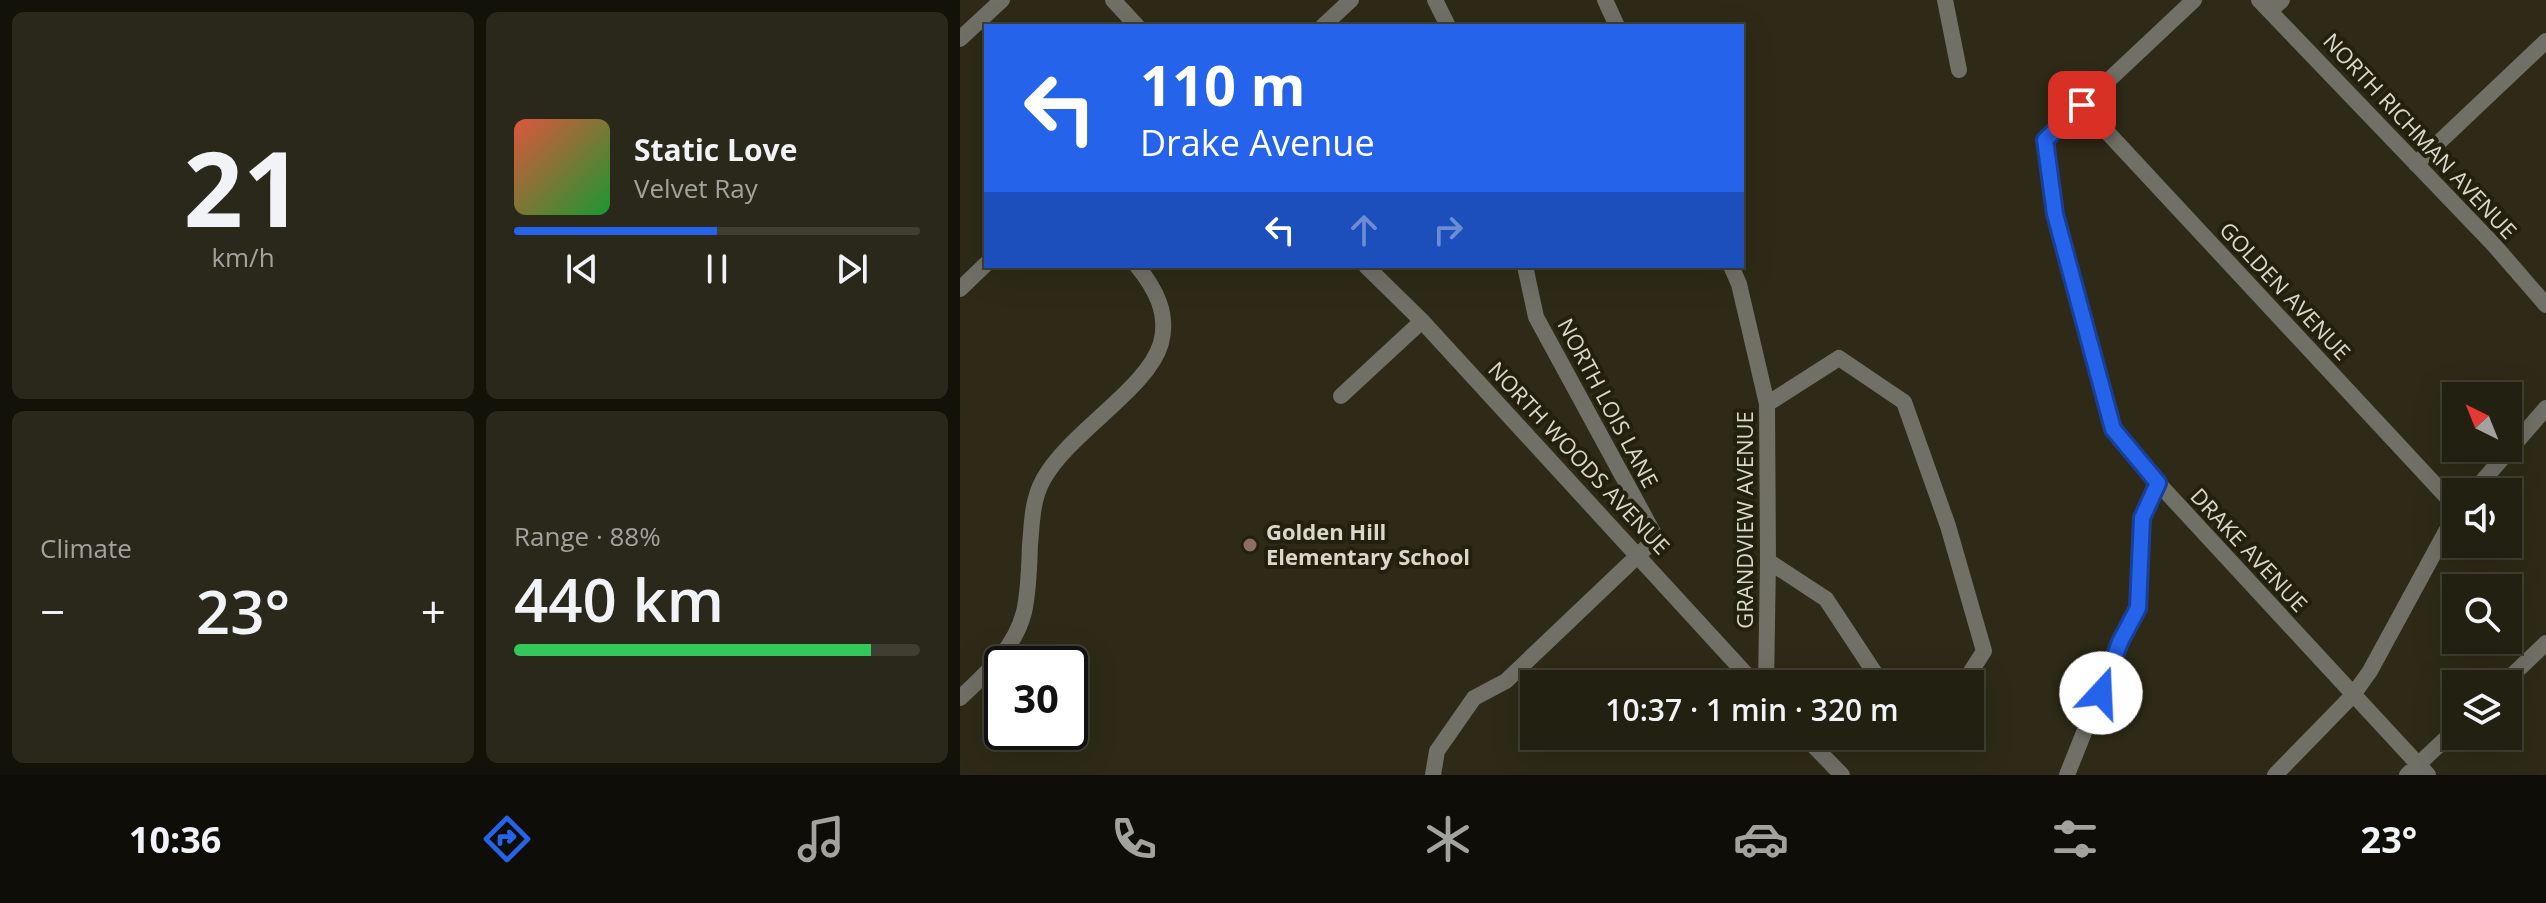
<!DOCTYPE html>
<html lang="en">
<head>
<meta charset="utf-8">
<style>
	:root { --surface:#222011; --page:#2a281a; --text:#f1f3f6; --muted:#a2a39f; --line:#3f3e31; --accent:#2563eb }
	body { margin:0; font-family:"Open Sans",sans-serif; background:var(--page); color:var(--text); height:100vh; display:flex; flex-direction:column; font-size:30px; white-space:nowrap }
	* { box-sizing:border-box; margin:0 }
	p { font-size:26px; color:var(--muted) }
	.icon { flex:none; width:44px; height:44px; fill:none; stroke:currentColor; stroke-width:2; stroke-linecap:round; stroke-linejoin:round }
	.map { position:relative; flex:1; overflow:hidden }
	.panel { display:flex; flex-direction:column; gap:12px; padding:12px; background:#131209; width:960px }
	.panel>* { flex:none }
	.top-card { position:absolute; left:24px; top:24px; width:760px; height:244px; border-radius:0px; box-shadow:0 8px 32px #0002,0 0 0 2px var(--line); background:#2563eb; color:#fff; overflow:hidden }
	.needle { width:52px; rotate:317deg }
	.buttons { position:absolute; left:1482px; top:382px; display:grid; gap:16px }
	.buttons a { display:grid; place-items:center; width:80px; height:80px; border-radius:0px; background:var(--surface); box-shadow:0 8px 32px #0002,0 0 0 2px var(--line); font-size:40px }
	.speed { position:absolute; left:24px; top:646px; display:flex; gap:16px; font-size:40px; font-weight:700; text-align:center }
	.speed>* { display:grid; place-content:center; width:104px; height:104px; border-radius:50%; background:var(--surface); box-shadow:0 8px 32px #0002,0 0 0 2px var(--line); line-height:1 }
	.speed .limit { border:4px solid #111; border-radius:12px; background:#fff; color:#111 }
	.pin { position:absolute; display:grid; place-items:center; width:68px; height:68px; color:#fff; margin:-34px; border-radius:16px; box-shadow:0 4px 12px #0006 }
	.me { position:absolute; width:88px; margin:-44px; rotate:20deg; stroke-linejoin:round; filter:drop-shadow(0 0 6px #0008) }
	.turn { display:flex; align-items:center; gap:28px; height:168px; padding:0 24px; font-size:36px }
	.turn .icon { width:104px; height:104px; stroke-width:2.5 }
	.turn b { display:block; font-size:56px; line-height:68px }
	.lanes { display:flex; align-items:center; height:76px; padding:0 24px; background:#0003; justify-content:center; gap:40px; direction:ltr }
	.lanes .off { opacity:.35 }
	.big { font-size:60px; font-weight:600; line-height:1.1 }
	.panel .card { flex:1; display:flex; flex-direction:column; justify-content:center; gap:12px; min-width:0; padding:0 28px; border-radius:12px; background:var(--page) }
	.panel .dial { align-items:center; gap:0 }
	.dial b { font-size:104px; line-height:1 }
	.song { display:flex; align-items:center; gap:24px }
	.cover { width:96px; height:96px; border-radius:12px; background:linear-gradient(135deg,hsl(10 70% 55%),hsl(130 70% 35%)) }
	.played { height:8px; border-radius:4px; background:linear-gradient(90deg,var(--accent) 50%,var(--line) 50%) }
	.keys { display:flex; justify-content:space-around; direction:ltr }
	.heat { display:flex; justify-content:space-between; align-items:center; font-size:44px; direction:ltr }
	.charge { height:12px; border-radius:6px; background:linear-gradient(90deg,#34c759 88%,var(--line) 0) }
	.panel .tiles { flex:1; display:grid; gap:12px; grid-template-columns:repeat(2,1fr) }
	.trip { position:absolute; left:560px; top:670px; width:464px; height:80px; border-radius:0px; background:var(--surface); box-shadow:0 8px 32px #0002,0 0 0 2px var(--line); font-weight:600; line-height:80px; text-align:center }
	.tab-bar { display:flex; height:128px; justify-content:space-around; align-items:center; background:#0e0d07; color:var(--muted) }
	.tab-bar .icon { width:56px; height:56px }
	.tab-bar .on { color:var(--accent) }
	.tab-bar b { font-size:36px; color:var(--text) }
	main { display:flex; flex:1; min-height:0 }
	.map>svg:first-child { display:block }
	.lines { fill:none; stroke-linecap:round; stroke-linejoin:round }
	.minor { stroke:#707067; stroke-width:16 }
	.tertiary { stroke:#707067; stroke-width:16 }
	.route-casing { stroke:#184099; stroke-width:20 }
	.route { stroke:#2563eb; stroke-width:14 }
	.education-dot { fill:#8d6e63; stroke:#24200e; stroke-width:3 }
	.labels { text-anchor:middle; stroke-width:8; stroke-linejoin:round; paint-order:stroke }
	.street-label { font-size:22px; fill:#dad8cc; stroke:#24200e }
	.poi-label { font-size:22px; font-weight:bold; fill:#dad8cc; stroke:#24200e; text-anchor:start }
</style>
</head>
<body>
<main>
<section class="panel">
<div class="tiles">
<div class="card dial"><b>21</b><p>km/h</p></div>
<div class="card">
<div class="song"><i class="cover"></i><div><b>Static Love</b><p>Velvet Ray</p></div></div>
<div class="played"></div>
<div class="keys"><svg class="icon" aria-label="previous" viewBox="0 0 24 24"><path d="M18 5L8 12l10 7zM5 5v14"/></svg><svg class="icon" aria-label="pause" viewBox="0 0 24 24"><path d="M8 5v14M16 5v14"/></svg><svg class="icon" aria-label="next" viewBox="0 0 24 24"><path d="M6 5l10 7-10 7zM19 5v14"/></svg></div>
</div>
<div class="card"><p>Climate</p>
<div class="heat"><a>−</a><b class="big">23°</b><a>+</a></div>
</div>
<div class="card"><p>Range · 88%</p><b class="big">440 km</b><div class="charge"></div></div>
</div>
</section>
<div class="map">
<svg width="1586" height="775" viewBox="0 0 1586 775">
	<rect width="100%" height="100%" fill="#2e2a17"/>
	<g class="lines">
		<path class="minor" d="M153 0 177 26
			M475 0 488 26
			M645 0 657 26
			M985 0 999 70
			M1234 0 1085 140 1095 214 1153 429 1198 483 1468 775
			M1310 11 1322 0
			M363 26 391 0
			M0 39 42 0
			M1122 105 1496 507
			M1456 164 1586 41
			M406 266 462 321 795 684
			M771 266 779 284 807 404 808 561 806 684
			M0 289 26 264
			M381 396 462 321
			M807 404 879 358 944 402 988 526 1024 651 1003 684
			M1513 492 1586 408
			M808 561 866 599 922 684
			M1543 684 1586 643
			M0 698C26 674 55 648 64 612 69 590 69 567 70 545 72 523 72 500 83 480 109 432 188 389 201 343 209 313 195 288 177 266
			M844 736 882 775
			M473 775 477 751 514 698 546 681 690 544 693 532 576 317 565 266
			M1107 775 1160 642 1178 608 1182 518 1198 483
			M1315 775 1393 695 1410 671 1496 513
			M1447 775 1496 729"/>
		<path class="tertiary" d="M1299 0 1534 245 1586 305"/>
	</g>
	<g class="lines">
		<g class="route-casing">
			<path id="route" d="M1122 105 1085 140 1095 214 1153 429 1198 483 1182 518 1178 608 1160 642 1141 693"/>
		</g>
		<use href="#route" class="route"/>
	</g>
	<circle class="education-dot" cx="290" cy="545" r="8"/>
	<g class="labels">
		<g class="street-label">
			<text transform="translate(1460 136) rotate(47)" y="8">NORTH RICHMAN AVENUE</text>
			<text transform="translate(1325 291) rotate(47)" y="8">GOLDEN AVENUE</text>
			<text transform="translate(648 403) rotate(62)" y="8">NORTH LOIS LANE</text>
			<text transform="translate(619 458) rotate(47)" y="8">NORTH WOODS AVENUE</text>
			<text transform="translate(785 520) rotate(-90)" y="8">GRANDVIEW AVENUE</text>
			<text transform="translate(1289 550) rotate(47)" y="8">DRAKE AVENUE</text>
		</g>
		<g class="poi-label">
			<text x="306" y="540">Golden Hill<tspan x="306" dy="25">Elementary School</tspan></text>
		</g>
	</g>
</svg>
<div class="buttons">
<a><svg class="needle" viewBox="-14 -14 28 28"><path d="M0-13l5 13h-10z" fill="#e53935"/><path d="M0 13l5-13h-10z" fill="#a2a39f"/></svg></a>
<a><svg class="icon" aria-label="sound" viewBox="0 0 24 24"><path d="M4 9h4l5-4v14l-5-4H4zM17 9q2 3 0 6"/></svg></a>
<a><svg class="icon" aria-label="search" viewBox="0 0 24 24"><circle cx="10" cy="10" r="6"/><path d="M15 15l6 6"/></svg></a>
<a><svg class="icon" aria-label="layers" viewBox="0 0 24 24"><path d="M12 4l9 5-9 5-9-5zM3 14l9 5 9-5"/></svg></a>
</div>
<div class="speed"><div class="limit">30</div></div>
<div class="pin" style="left:1122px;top:105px;background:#d93025"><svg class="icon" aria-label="arrive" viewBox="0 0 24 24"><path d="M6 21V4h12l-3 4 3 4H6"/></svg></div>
<svg class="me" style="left:1141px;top:693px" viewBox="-20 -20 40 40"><circle r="19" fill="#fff"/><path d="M0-13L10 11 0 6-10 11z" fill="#2563eb"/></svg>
<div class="trip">10:37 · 1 min · 320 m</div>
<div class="top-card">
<div class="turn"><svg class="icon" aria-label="left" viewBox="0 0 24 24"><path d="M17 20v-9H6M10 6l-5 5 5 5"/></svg><div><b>110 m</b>Drake Avenue</div></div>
<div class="lanes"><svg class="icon" aria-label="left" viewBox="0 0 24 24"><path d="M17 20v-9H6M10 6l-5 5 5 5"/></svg><svg class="icon off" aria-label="ahead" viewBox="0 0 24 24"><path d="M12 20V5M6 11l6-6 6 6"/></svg><svg class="icon off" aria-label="right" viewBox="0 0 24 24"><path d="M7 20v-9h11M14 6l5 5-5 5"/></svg></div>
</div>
</div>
</main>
<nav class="tab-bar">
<b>10:36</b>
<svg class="icon on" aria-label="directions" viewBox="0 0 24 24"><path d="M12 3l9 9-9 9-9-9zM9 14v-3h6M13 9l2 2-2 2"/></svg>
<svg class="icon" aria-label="music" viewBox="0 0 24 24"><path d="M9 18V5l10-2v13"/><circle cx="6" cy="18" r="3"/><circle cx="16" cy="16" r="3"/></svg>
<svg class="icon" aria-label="phone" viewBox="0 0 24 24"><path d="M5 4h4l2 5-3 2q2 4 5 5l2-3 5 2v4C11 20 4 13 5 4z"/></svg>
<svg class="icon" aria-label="climate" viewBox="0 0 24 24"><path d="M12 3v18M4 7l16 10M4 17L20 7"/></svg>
<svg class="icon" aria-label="car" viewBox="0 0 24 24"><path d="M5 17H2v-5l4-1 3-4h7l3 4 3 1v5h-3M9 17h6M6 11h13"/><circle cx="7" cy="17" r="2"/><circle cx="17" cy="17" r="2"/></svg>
<svg class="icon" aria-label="filters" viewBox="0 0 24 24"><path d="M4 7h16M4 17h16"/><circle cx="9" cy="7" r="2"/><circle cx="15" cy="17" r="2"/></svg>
<b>23°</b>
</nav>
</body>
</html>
